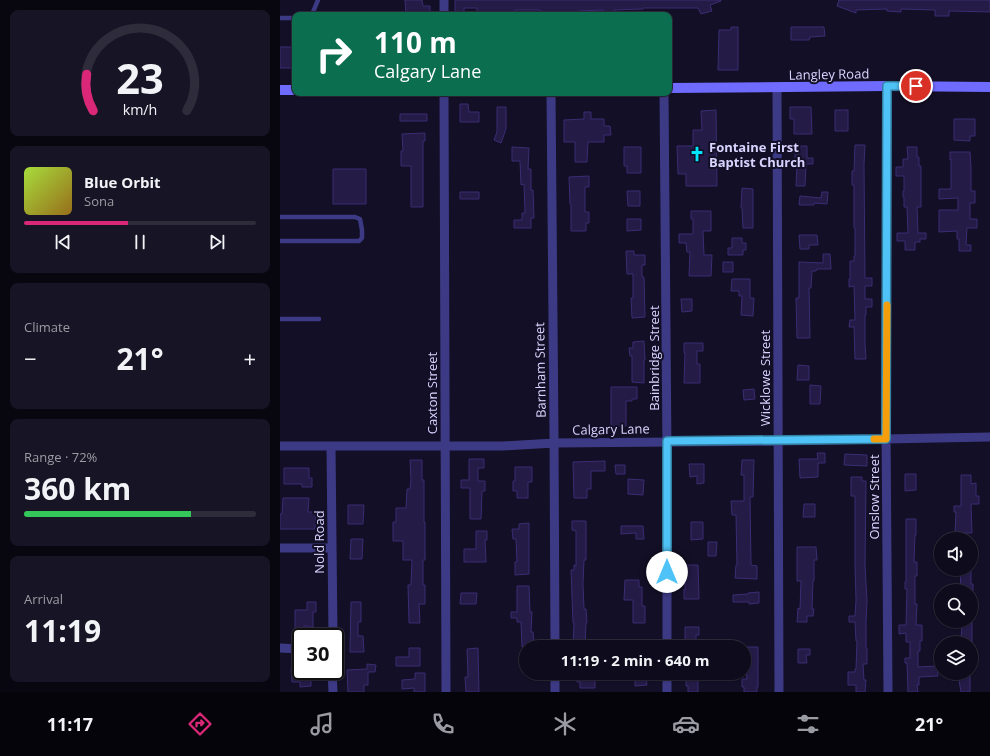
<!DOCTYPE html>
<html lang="en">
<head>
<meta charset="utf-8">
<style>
	:root { --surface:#0e0b1c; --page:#171425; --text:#f1f3f6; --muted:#9b9ba3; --line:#2e2b3b; --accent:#db2777 }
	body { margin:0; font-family:"Open Sans",sans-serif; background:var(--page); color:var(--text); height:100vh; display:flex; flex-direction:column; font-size:15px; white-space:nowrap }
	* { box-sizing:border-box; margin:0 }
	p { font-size:13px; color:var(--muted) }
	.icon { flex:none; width:22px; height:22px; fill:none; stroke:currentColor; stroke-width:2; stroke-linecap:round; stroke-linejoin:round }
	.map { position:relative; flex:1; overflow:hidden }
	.side { display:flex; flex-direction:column; gap:10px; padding:10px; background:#08060f; width:280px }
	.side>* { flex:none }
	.guide { position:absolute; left:12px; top:12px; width:380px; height:84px; border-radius:8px; box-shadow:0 1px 3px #0004,0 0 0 1px var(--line); background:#0b6e4f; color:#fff; overflow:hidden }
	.buttons { position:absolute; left:654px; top:532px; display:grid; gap:8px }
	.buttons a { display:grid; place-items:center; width:44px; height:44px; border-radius:50%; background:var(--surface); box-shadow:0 1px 3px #0004,0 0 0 1px var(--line); font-size:20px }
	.speed { position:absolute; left:12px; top:628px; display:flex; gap:8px; font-size:20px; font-weight:700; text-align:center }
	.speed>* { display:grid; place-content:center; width:52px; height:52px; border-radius:50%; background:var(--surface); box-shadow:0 1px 3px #0004,0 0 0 1px var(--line); line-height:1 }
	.speed .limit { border:2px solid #111; border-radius:6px; background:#fff; color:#111 }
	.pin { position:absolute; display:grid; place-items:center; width:34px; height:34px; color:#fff; margin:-17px; border:2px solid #fff; border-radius:50%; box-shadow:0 1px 4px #0007 }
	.me { position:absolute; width:44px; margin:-22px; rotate:0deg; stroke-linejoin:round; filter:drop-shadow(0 0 3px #0008) }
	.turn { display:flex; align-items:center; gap:14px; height:84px; padding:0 16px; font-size:18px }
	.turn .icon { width:52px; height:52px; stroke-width:2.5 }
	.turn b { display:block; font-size:28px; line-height:34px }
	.big { font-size:30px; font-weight:700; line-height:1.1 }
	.side .card { flex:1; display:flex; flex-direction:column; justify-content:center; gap:6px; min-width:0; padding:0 14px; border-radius:8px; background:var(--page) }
	.side .dial { align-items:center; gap:0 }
	.dial svg { height:104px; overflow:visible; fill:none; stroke:var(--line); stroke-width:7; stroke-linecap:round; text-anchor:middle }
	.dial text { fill:var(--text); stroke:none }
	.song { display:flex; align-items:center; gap:12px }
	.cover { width:48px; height:48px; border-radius:6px; background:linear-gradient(135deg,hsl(80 70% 55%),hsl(40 70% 35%)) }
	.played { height:4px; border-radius:2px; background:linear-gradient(90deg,var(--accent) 45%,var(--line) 45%) }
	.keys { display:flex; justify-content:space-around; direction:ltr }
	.heat { display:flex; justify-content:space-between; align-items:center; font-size:22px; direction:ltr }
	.charge { height:6px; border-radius:3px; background:linear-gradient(90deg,#34c759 72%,var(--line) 0) }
	.trip { position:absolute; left:239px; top:640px; width:232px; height:40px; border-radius:20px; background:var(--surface); box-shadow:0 1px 3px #0004,0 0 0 1px var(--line); font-weight:700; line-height:40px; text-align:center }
	.dock { display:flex; height:64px; justify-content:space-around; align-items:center; background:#06040b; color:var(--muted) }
	.dock .icon { width:28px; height:28px }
	.dock .selected { color:var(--accent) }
	.dock b { font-size:18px; color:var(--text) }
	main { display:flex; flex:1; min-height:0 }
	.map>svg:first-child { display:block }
	.building { fill:#241b47; stroke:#3b2d73 }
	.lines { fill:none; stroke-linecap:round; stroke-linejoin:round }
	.lane { stroke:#3d3a85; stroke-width:4.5 }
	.street { stroke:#3d3a85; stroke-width:9 }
	.secondary { stroke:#6f6bff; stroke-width:10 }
	.route-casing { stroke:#337fa1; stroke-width:10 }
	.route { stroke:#4fc3f7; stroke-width:7 }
	.slow { stroke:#f59e0b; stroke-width:7 }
	.labels { text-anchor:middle; stroke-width:4; stroke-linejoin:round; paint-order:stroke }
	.street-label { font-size:13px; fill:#d9d4ff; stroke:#130f26 }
	.poi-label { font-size:13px; font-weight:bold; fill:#d9d4ff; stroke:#130f26; text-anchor:start }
</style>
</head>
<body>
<main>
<section class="side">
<div class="card dial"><svg viewBox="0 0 100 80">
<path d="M14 69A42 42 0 1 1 86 69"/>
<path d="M14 69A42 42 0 0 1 9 41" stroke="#db2777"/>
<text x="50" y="56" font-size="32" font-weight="700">23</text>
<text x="50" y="72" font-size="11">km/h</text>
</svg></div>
<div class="card">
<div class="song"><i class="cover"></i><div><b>Blue Orbit</b><p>Sona</p></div></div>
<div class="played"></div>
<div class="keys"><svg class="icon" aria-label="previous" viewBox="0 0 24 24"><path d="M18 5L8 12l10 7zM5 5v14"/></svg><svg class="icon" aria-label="pause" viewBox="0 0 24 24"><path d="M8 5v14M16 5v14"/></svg><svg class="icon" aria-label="next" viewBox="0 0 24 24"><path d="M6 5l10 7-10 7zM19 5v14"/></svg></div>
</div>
<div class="card"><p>Climate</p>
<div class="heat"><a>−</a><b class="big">21°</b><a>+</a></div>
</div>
<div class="card"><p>Range · 72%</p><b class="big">360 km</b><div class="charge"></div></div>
<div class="card"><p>Arrival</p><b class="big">11:19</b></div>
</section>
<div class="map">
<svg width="710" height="692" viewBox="0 0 710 692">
	<rect width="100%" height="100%" fill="#130f26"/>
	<path class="building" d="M125 0H142L143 6H150V14L141 13V15H126Z
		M175 0H441V1L430 5 432 11 421 14 418 8H363V9L334 10V15H323V10L299 11V12L274 13V15H260V10H235V13H216V14H197V8H184V15H175Z
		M559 0H710V12L669 11V16H655V10L621 9V12L607 11V9L576 10V13L557 6Z
		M451 27H458V70H438L439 30H451Z
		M511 27H544L545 36 530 37 529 40H511Z
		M0 47H15V68H0Z
		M180 104H188L189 112H199V122H180Z
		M217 107H226V129L221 143 214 140 217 132Z
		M510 107H531L532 134H514V119H510Z
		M436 110 437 186H406V174H398L397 146H413V130H422L421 111Z
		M555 110H568V131H555Z
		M304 112H311V119H324V126H330L331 135H324V142H308L307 162H295V142H284V120L304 119Z
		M120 114H147V121H120Z
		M674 119H695V136H690V141L674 140Z
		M145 133V141H143V207H131V166H121V151H123L122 134Z
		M575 145H585L584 164 585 278H592V286H585V299H592V307H586V315H585V344L586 359H575L574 327H569L570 320H575L574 286 569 287V279H570V261H574V256H575V228H574V185H572V171H574Z
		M515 146H527V158H533V164H526L525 186H516L517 164H515Z
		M232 147 249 148 248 169H251V190H253L254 218H251V228H234V220H242V213H245L244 184 241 185 240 161H232Z
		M344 147H361V173H347V166H344Z
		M627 147H637V157H639V166H641V207H637L638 233H646V239H640V242H635V250H625V241H617V233H628L627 207H624V197H623V191H624V176H616V167H623V159H628Z
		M670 152H690L691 168V191H695V203H690V219H697V228H687L686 245H691V251H679V239H677V231L659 232V210H678V198L659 199V189H671V159L670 160Z
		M53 169H86V204H53Z
		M309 176V187H305V212H309V223H306V231H291V204H290L289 177Z
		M462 188 473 189V228H463L462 208H461Z
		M347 191H360V206H348Z
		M180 192H199V199H180Z
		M542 192H548L547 204 534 203V205H519L520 196 541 198Z
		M411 211H431V231H423L424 255H432L431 276H409L410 252H407L406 243H399V234H413V219H411Z
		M347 219H361V230L347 231Z
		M519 235H537L538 245H529V249H520Z
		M452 238H462V243H466V250H463V255H448V248H452Z
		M346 251H354V255H365V265H362V277H364L365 317 352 318 351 298H353V274H347Z
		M543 254H550L551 269H537L536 271H532L531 288H529L530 338H517L516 298H519V262L543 263Z
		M443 262H453V272H443Z
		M452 279H470V298H474L473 316 461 315 462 296H459V291H451Z
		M401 299H412V311L402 312Z
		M364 341 365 360H364V383L352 382V356H350L349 348H353V342Z
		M404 343H423V351H417V364H420V383H404L405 353H404Z
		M518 365 529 366V380H517Z
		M530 385 541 386 540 404H530Z
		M331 387H357V399H352V401H346V426H331Z
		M474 389 475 399 464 400 463 390Z
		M537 453H545V463H538V477L520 478 519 459H538Z
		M565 454 587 455V466L564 465Z
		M189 459H204V468H198V481H205V491H202L201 519H190V488H181V480H189Z
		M130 460H142V480H144V522H145V560H143V585H145V604H139L140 623H129L128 585H131L132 560H123V541H113V522H116V508H126L127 489H130L131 480Z
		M462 460H474L473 497H470L471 565 477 566V579L455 578 456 565H457L456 515H452L451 501H464V475H461Z
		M325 461V471H311V489H307V498H294L293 462Z
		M409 464H424V483L417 484V476L410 477Z
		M335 465H345V474H336Z
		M235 467H252V482H248V498H237V491H233V481H235Z
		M4 468H29V478H32V487H22V484H4Z
		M625 474H636V490L625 491Z
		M681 475H691V484L696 483V496H699V504H691L692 533H675L676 512H674V506H681Z
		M571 477H582V481H586L585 565 587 601 586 622V648H587V664H583L584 680H586L585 692H576V685H568V672H575V669H576L577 641H576L575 622H569V616H575L576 600 575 565V496H571Z
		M348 479 364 480 363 495 348 494Z
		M3 498H29L28 512H36L35 529H0V514H2Z
		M524 504H535V517H523Z
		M68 505H84L83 524H68Z
		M626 519H636V535H635L634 562H637V576H635V604H637L636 625H642V641H640V651H638V667L657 666 658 676 639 677V685H637L638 692H628L627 663H625V658H630V642H626V633L619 634V625H626L627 589H625V582H626Z
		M292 521H306V560H304L303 584 304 609H306L307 623H306L305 645H293L294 623H293L291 570H294V565L296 566V531L292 530Z
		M411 522H423V539L411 540Z
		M249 523V574L235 575V562H237L236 539H233L232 529H239V524Z
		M341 526H363L364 539H356V533L341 534Z
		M196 531H207V540H205L206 562H184V549H196Z
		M71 539H83L82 559H70Z
		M428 542H437L436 556H428Z
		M517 547H536L537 560H534V581H533L532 609H534L533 616H527V622H517L518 608 520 609 521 581H517Z
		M405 565H418L419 599H404V589L405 590Z
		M680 569H691V584H693V591H681Z
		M345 580H359V587H362V606H365V623H353V600H344Z
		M237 586H249L250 612H252L251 632H253L254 644 250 645V647H242L241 622H237V618H231V612H237Z
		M479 592V603L469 604V602H453V595L468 594V593Z
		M181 593H197L196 604H180Z
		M27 602H36V612H33V627H28L27 626H24V629H15V610H27Z
		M71 602H81V622H78V636H83L84 652H70Z
		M682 622H692V643H681Z
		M405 627H419V635H416V641H405Z
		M464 647H478V687H477V692H464V687H462V679H467L466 665H464Z
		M129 648H140V666H116V657H129Z
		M198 648 199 692H186L185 677H188L187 649Z
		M518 649H530V655H526L527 663H518Z
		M87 664 96 665 95 672H88V685H84V692H68L67 670 87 669Z
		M11 669H21V671H31V686L20 687V682H12Z
		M135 673H145V692H134V688L122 689V680L135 679Z
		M307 673H315V688H300V682H297V676H307Z
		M355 673H361V679H366L367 685 355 686Z
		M418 673V692H408V686H406V674Z
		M672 673H690V692H681L679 680H672Z"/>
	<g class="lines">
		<path class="lane" d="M29 15 33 12 38 0
			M0 18H15
			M0 217H75L80 219 82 230V238L79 241H0
			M0 319H39"/>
		<path class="street" d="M164 0V15
			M607 86 606 428 608 692
			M497 87 499 692
			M164 93 166 692
			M271 93 274 433 275 647
			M384 93 387 451V647
			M0 446H223L274 443 499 441 710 437
			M51 446 53 637
			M0 548H52
			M0 648 21 649
			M52 671 53 692
			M275 673V692
			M387 692V673"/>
		<path class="secondary" d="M389 88 607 86 710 87
			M0 90H15"/>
	</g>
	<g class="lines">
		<g class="route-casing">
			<path id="route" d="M387 572V441L606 439 607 86H636"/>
		</g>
		<use href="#route" class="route"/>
		<path class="slow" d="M594 439H606L607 305"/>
	</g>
	<defs>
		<g id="church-bare" transform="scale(1.2)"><path d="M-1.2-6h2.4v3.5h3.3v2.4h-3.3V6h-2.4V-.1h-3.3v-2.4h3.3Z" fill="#00e5ff" stroke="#130f26" stroke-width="2.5" paint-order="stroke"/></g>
	</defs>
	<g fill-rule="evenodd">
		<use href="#church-bare" x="417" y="154"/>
	</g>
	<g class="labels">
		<g class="street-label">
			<text transform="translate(549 74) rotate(-1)" y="5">Langley Road</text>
			<text transform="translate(374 358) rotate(-90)" y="5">Bainbridge Street</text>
			<text transform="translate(260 370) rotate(-91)" y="5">Barnham Street</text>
			<text transform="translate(485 378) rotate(-90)" y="5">Wicklowe Street</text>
			<text transform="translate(152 393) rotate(-90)" y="5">Caxton Street</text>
			<text transform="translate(331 429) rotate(-1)" y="5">Calgary Lane</text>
			<text transform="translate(594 497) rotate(-90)" y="5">Onslow Street</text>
			<text transform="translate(39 542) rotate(-90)" y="5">Nold Road</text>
		</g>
		<g class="poi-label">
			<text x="429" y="152">Fontaine First<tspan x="429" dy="15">Baptist Church</tspan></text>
		</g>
	</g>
</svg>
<div class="buttons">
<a><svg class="icon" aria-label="sound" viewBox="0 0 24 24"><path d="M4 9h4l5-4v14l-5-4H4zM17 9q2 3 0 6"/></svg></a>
<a><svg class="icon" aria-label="search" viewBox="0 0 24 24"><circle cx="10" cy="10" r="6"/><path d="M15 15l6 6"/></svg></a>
<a><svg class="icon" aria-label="layers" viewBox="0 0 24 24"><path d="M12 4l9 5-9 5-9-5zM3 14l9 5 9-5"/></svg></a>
</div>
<div class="speed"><div class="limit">30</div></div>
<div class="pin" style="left:636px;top:86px;background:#d93025"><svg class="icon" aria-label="arrive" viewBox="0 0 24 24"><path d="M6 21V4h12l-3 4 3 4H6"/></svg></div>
<svg class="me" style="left:387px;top:572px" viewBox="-20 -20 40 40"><circle r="19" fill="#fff"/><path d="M0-13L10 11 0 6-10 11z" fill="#4fc3f7"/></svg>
<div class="trip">11:19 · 2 min · 640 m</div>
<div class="guide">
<div class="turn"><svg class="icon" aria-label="right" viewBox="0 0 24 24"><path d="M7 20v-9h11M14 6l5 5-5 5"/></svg><div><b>110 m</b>Calgary Lane</div></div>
</div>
</div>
</main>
<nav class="dock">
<b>11:17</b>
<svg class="icon selected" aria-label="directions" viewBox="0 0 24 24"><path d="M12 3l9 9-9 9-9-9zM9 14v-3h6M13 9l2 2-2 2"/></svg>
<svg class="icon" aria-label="music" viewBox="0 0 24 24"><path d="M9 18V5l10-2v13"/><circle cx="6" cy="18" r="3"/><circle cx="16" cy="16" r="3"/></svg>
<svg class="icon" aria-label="phone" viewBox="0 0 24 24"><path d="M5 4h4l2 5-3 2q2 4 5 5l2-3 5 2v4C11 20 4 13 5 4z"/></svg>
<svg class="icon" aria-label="climate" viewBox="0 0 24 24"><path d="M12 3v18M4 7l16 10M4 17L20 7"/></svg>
<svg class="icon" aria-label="car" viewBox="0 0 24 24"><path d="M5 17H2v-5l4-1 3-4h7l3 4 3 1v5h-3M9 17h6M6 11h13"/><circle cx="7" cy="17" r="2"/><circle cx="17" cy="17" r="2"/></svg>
<svg class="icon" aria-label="filters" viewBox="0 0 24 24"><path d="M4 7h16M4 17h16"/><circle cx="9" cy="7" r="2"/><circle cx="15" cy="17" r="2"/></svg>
<b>21°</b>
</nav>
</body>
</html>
